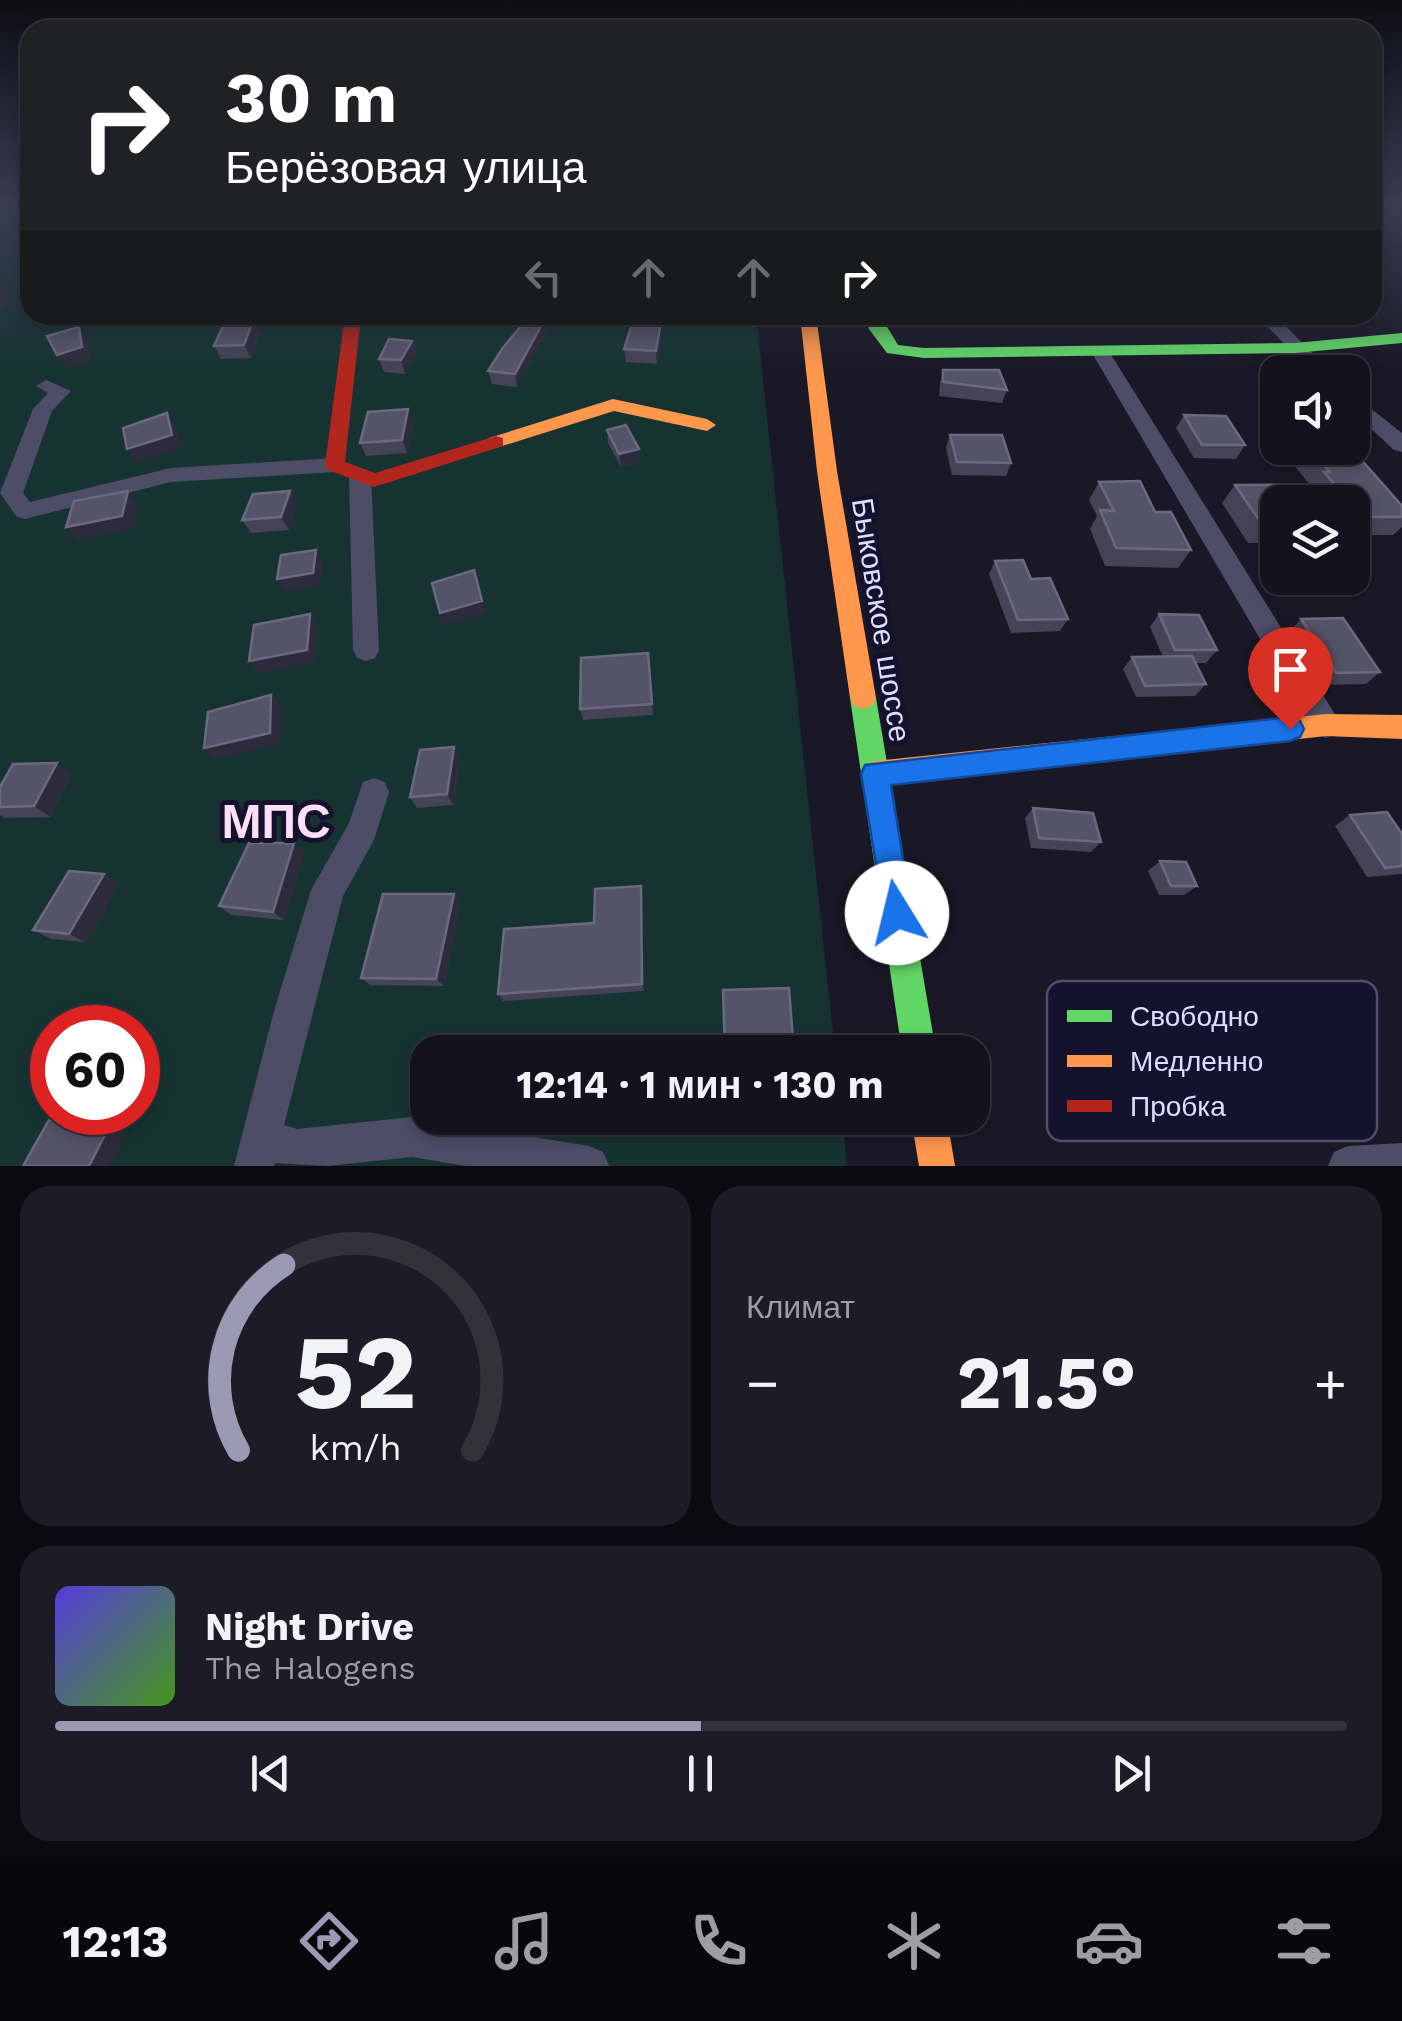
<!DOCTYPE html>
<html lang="ru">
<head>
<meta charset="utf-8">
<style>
	:root { --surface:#14121d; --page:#1d1b26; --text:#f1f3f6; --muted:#9d9ea4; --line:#33323b; --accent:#9b99b3 }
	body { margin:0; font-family:"Work Sans",sans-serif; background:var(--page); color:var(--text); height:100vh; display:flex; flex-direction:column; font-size:38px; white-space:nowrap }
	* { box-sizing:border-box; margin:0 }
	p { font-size:32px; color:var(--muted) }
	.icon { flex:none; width:55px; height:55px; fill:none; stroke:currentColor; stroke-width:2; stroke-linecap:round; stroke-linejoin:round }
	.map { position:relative; height:1166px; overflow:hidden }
	.panel { display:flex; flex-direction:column; gap:20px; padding:20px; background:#0b0a10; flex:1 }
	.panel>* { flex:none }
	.top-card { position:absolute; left:20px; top:20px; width:1362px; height:305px; border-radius:30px; box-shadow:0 5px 15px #0003,0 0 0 2px var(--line); background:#202124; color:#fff; overflow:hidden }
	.fabs { position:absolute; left:1260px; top:355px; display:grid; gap:20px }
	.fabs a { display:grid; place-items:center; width:110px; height:110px; border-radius:20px; background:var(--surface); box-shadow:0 5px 15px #0003,0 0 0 2px var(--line); font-size:50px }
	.speed { position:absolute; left:30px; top:1005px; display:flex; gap:20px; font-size:50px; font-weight:700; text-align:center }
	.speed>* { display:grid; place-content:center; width:130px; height:130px; border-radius:50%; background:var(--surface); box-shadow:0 5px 15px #0003,0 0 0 2px var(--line); line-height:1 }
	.speed .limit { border:15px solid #d22; background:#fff; color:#111 }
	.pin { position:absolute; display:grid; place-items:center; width:85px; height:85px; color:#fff; margin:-102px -42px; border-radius:50% 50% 50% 0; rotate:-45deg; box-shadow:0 0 10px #0007 }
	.pin .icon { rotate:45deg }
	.me { position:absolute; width:110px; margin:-55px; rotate:351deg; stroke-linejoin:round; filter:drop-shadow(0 0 8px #0008) }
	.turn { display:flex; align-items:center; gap:35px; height:210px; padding:0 40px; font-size:45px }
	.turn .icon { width:130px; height:130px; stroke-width:2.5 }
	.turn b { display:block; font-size:70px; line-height:85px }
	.lanes { display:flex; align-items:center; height:95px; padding:0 40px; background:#0003; justify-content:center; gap:50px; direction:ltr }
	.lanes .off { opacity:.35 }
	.big { font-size:75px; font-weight:700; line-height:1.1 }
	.panel .widget { flex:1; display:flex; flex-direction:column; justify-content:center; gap:15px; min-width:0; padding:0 35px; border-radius:30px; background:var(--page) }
	.panel .dial { align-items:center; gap:0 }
	.dial svg { height:260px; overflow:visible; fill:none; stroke:var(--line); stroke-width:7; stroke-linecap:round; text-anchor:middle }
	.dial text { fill:var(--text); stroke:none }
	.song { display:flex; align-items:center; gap:30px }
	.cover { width:120px; height:120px; border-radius:15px; background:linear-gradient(135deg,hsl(250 70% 55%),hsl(100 70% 35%)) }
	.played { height:10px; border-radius:5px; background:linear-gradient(90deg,var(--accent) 50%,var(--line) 50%) }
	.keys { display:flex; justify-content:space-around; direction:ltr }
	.heat { display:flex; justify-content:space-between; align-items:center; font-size:55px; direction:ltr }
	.panel .tiles { flex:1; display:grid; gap:20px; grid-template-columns:1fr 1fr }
	.widget:last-child { grid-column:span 2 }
	.trip { position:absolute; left:410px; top:1035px; width:580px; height:100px; border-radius:30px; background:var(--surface); box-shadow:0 5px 15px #0003,0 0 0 2px var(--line); font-weight:700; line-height:100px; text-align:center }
	.tabs { display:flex; height:160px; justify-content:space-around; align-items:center; background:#08070c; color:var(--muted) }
	.tabs .icon { width:70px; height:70px }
	.tabs .on { color:var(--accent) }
	.tabs b { font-size:45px; color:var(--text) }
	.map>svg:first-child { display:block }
	.green { fill:#163332; fill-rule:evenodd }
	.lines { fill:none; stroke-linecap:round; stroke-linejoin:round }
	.street { fill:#4d4d67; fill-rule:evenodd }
	.fast { fill:#63d668; fill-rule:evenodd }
	.slow { fill:#ff974d; fill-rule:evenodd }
	.jam { fill:#b3261e; fill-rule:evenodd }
	.wall { fill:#454355 }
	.shaded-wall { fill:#2d2b3b }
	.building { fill:#555367; stroke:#6b697f; stroke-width:2.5 }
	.route { fill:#1a73e8; stroke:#114b97; stroke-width:2.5 }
	.labels { text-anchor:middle; stroke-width:10; stroke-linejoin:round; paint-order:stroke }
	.street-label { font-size:30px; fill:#e0deff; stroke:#15122d }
	.near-district-label { font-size:48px; font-weight:bold; fill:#ffdff5; stroke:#15122d }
	.key { fill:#15122d; stroke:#524f6c; stroke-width:2.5 }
	.key-label { font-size:28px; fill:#e0deff }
</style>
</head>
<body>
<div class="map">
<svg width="1402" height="1166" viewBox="0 0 1402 1166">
	<rect width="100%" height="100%" fill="#1a1827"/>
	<path class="green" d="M0 205H30V315H756L835 1052H428V1118H842L847 1166H0ZM52 1028H138V1112H52Z"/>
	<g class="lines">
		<path class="street" d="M1256 315H1275L1331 372H1312Z
			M1101 347 1110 353 1336 716 1340 725 1336 734 1326 738 1316 734 1092 353Z
			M46 380 71 391 52 411 23 493 30 502 171 468 335 458 346 465 335 472 171 482 25 519 17 517 0 493 33 409 48 393 36 386Z
			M1352 394 1402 433V452L1394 450 1352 411Z
			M360 468 371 475 379 650 375 658 366 661 357 658 353 650 349 475Z
			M374 778 385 782 389 792 374 840 343 896 284 1125 297 1129 412 1117 589 1146 603 1152 609 1166H466L412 1157 327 1166 275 1163 274 1166H234L274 1011 311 890 349 823 363 782Z
			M1402 1143V1166H1328L1334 1152 1348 1146Z"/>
		<path class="fast" d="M864 315H880L898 345 924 348 1295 343 1402 333V343L1295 353 924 358 887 353 869 329Z
			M863 687 872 690 876 698 936 1052H902L850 698 854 690Z"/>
		<path class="slow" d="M800 315H816L837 471 876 698 872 706 863 709 854 706 850 698 817 471Z
			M613 399 707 419 716 425 707 431 614 411 496 448 486 442 489 438Z
			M1326 714 1402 715V739L1326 736 875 787 865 783 861 774 865 765 875 761Z
			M911 1118H947L955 1166H919Z"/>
		<path class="jam" d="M345 315H361L345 462 375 473 496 436 503 438V446L374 487 328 470 325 465Z"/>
	</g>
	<path class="wall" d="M64 315H94L91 318 65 317Z
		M265 315 251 358 221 359 214 346Z
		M530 315 517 387 492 384 488 371Z
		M635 315H679L678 321 664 320 657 364 626 362 624 349Z
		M1050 315H1095L1090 325 1058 327Z
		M1188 315H1226L1222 322Z
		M412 341 416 354 405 374 384 372 379 359Z
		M943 370 1007 390 1002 403 939 396 940 383Z
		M1184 415 1245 445 1236 459 1194 458 1176 428Z
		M413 423 407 453 366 456 360 443Z
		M607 430 640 462 621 467 608 443Z
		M950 435 1011 463 1006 476 952 475 946 448Z
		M1280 448H1351L1402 506V527L1393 535H1352V502H1278V543H1248L1222 503 1235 485H1310Z
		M1099 482 1155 512 1191 550 1178 568 1105 566 1090 529 1097 516 1089 500Z
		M297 504 289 530 251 533 242 520Z
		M995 561 1031 579 1068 619 1060 631 1011 633 989 574Z
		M1159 614 1217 650 1206 663H1195L1206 684 1195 696 1136 697 1123 669 1132 657H1163L1150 627Z
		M1301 619 1380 672 1366 684 1323 685 1289 632Z
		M648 653 653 715 583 720 580 709Z
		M460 759 453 805 417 808 410 797Z
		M72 774 50 817 5 818 0 815V787Z
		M1033 808 1101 842 1091 852 1031 848 1025 818Z
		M1350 815 1402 834V874L1367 877 1335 826Z
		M304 852 284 920 231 915 219 906Z
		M1160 861 1197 886 1184 895H1159L1148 871Z
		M119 883 86 942 51 939 33 930Z
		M642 895 644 991 503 1001 498 994 594 923Z
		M460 903 444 986 370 985 361 978Z
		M1095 1005 1164 1062 1151 1067 1102 1070 1084 1012Z
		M1290 1030 1362 1093 1342 1097 1304 1100 1273 1036Z"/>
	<path class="shaded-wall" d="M2 287 12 300 0 310V289Z
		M255 315H265L251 358 244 345Z
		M547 315H556L517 387 515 374Z
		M662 315H664V320L657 364 656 351Z
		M79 327 88 339 91 360 66 368 57 355Z
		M412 341 416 354 405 374 401 360Z
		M408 409 413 423 407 453 402 440Z
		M167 413 176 426 181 448 137 462 127 449Z
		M639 449 640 462 621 467 619 454Z
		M128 491 138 504 132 529 77 540 66 527Z
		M290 491 297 504 289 530 281 517Z
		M316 550 323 563 320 586 285 592 277 579Z
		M474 570 487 613 445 625 440 613Z
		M310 614 318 627 315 662 259 673 249 661Z
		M271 695 281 707 280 744 215 759 204 748Z
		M454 747 460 759 453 805 447 794Z
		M57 763 72 774 50 817 34 806Z
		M294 843 304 852 284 920 273 912Z
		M104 874 119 883 86 942 69 934Z
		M641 886 642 895 644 991 642 984Z
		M454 894 460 903 444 986 436 979Z
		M107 1131 126 1134 109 1166H89Z"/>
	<path class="building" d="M228 315H255L244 345 214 346Z
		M530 315H547L515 374 488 371 502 349Z
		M635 315H662L656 351 624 349Z
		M79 327 82 347 57 355 47 336Z
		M389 339 412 341 401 360 379 359Z
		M943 370H999L1007 390 943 382Z
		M408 409 402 440 360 443 368 412Z
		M167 413 172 435 127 449 123 428Z
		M1184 415 1226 416 1245 445H1202Z
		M626 425 639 449 619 454 607 430Z
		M950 435H1002L1011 463 957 462Z
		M1309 448H1351L1402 506V517H1352V502H1278V524H1262L1235 485 1334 484 1324 472H1330Z
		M1140 481 1155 512H1171L1191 550 1116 548 1100 510 1114 511 1099 482Z
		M128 491 122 516 66 527 74 501Z
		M290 491 281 517 242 520 253 494Z
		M316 550 313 573 277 579 281 555Z
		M1023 560 1031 579 1050 578 1068 619 1018 620 995 561Z
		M474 570 482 601 440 613 432 583Z
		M310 614 307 650 249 661 254 625Z
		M1159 614 1199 615 1217 650H1175Z
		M1343 618 1380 672 1336 673 1301 619Z
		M648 653 652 704 580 709 581 658Z
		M1192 656 1206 684 1145 686 1132 657Z
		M271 695 270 733 204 748 208 712Z
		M454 747 447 794 410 797 420 750Z
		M57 763 34 806 0 807V787L13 764Z
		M1033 808 1093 813 1101 842 1039 838Z
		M1387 812 1402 834V866L1385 868 1350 815Z
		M249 843H294L273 912 219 906Z
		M1160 861 1186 862 1197 886H1171Z
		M69 871 104 874 69 934 33 930Z
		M641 886 642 984 498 994 504 929 594 923 595 889Z
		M383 894H454L436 979 361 978Z
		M789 988 794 1052H725L723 990Z
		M49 1120 107 1131 89 1166H23Z"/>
	<linearGradient id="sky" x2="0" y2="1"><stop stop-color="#0e0d15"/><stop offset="0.56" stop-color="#383d52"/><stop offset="1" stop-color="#383d52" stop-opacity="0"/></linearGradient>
	<rect width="1402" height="368" fill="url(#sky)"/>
	<path class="route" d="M1290 717 1300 721 1304 729 1300 737 1290 741 891 785 912 913 908 924 897 929 886 924 861 774 865 765Z"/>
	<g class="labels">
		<g class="street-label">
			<text transform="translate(881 620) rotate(81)" y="10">Быковское шоссе</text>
		</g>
		<g class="near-district-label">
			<text x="276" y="838">МПС</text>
		</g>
	</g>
	<rect x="1047" y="981" width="330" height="160" rx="15" class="key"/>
	<rect x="1067" y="1010" width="45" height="12" fill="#63d668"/>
	<rect x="1067" y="1055" width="45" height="12" fill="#ff974d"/>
	<rect x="1067" y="1100" width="45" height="12" fill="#b3261e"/>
	<g class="key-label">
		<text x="1130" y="1026">Свободно</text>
		<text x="1130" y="1071">Медленно</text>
		<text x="1130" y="1116">Пробка</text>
	</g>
</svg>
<div class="fabs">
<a><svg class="icon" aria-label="sound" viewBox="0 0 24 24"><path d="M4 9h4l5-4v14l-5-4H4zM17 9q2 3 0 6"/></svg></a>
<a><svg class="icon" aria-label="layers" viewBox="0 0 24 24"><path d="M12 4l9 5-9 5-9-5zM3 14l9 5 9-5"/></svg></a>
</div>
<div class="speed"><div class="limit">60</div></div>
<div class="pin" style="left:1290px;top:729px;background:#d93025"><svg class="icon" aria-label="arrive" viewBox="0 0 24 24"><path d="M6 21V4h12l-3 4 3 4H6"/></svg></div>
<svg class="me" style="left:897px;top:913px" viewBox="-20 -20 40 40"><circle r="19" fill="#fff"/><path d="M0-13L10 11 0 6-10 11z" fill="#1a73e8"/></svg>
<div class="trip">12:14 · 1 мин · 130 m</div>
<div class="top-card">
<div class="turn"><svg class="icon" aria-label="right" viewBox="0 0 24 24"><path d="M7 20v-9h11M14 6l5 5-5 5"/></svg><div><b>30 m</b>Берёзовая улица</div></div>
<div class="lanes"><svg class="icon off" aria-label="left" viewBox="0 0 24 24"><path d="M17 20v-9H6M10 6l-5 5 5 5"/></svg><svg class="icon off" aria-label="ahead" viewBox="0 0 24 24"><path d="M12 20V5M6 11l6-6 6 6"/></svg><svg class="icon off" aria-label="ahead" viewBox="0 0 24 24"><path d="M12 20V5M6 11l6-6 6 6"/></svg><svg class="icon" aria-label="right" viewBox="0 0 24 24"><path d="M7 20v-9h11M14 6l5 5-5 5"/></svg></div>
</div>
</div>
<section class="panel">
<div class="tiles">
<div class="widget dial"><svg viewBox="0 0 100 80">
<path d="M14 69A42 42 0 1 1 86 69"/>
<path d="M14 69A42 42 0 0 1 28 12" stroke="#9b99b3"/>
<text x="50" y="56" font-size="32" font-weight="700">52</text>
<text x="50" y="72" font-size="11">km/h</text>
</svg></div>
<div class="widget"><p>Климат</p>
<div class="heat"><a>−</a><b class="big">21.5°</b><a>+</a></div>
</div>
<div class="widget">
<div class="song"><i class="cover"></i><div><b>Night Drive</b><p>The Halogens</p></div></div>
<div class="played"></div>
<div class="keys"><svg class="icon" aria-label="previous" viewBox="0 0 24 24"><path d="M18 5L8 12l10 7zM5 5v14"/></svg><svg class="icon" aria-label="pause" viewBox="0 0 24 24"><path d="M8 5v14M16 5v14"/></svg><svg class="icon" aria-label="next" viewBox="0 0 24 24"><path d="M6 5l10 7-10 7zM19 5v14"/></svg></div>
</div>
</div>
</section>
<nav class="tabs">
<b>12:13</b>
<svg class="icon on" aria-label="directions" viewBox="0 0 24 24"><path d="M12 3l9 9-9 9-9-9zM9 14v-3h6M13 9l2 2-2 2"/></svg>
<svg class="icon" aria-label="music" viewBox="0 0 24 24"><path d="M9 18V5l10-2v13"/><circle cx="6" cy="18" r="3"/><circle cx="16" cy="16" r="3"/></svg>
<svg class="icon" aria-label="phone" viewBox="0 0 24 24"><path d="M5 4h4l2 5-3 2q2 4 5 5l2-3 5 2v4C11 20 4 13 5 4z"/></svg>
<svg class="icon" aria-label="climate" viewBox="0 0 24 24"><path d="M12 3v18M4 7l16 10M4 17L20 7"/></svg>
<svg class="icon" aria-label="car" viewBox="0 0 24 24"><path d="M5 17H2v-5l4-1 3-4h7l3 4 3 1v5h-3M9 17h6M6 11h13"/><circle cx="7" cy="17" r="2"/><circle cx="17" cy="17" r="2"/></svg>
<svg class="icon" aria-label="filters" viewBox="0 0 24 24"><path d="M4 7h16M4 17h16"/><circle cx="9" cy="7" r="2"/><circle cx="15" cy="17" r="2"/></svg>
</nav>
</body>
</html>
